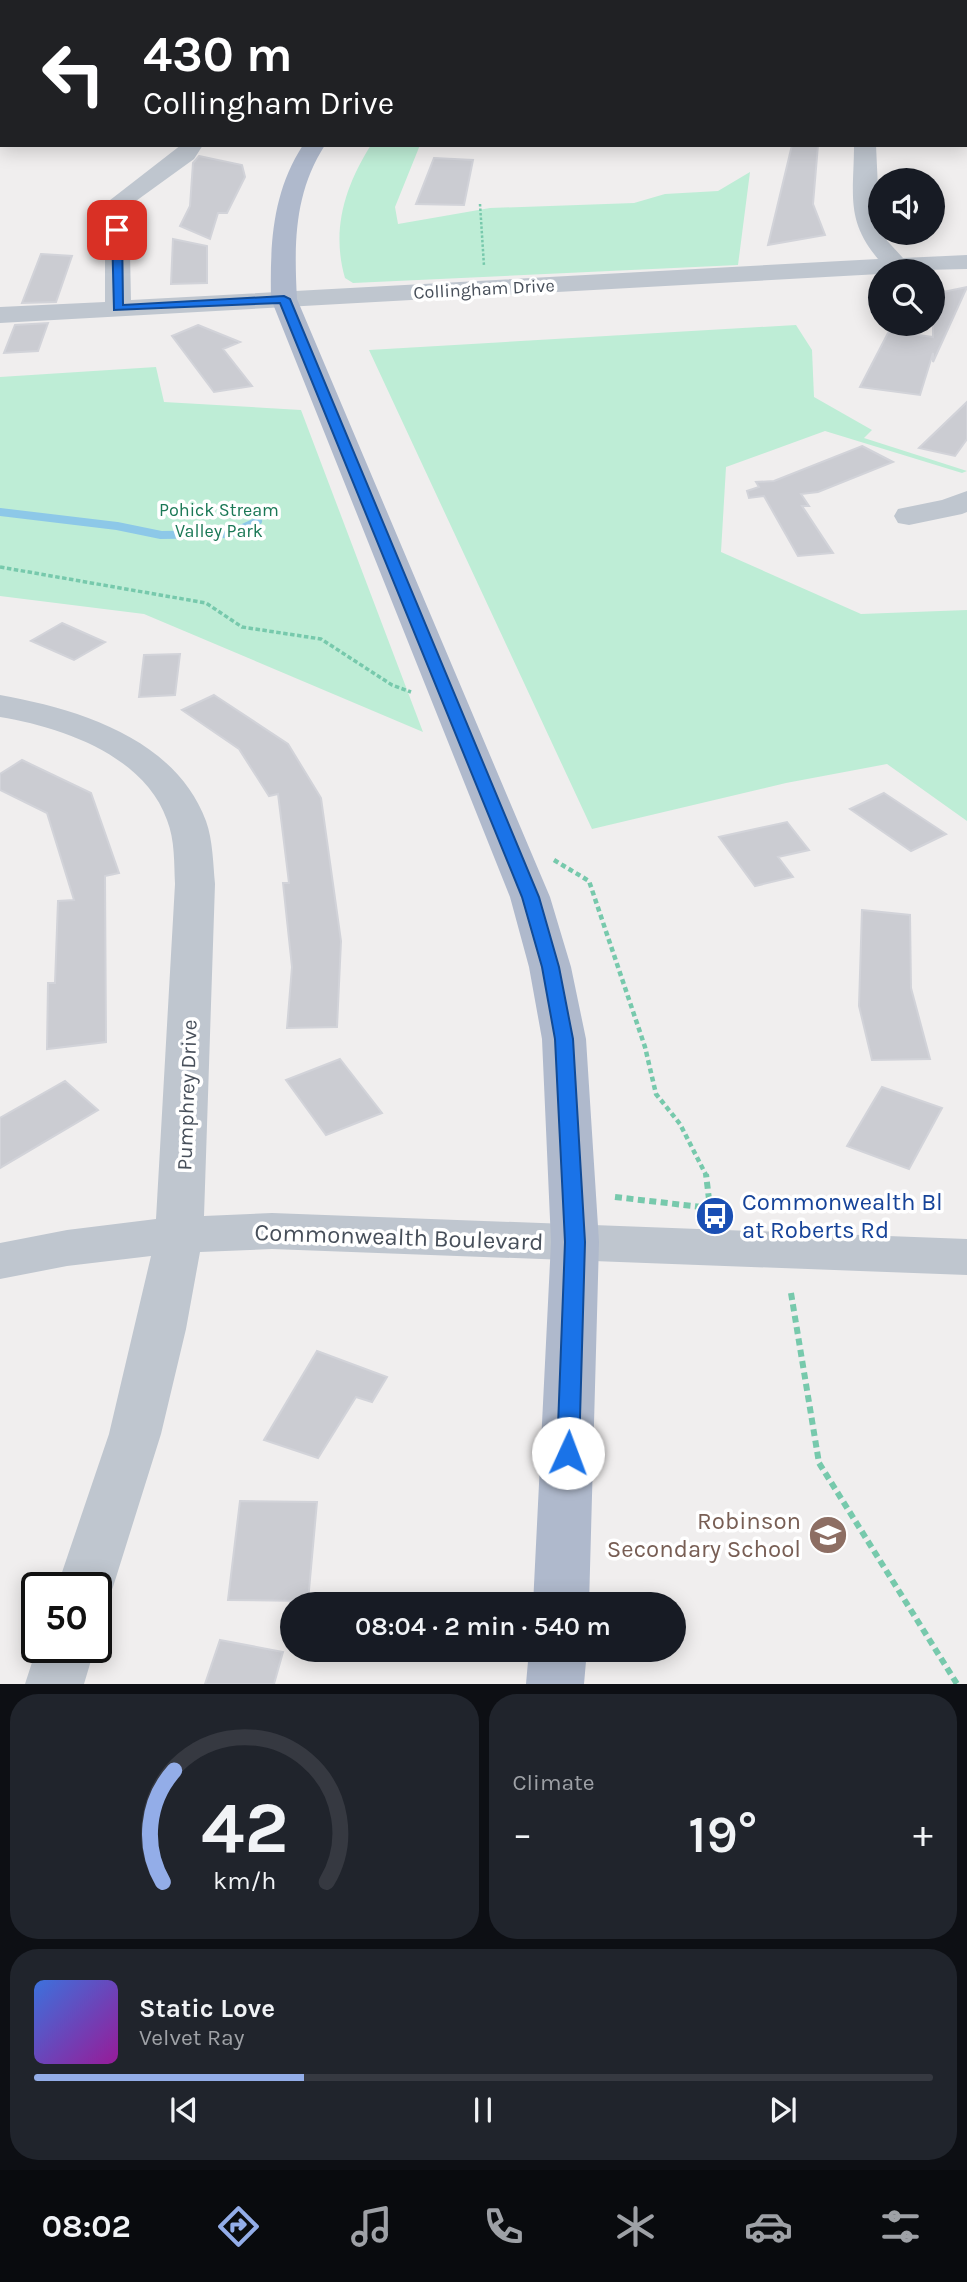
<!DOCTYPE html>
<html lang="en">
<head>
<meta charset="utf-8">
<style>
	:root { --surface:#171b24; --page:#20242c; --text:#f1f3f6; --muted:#9ea1a6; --line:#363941; --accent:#93ade8 }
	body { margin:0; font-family:Karla,sans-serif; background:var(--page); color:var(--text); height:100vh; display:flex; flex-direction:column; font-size:26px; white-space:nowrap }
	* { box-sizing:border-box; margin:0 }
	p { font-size:23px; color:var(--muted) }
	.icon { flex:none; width:38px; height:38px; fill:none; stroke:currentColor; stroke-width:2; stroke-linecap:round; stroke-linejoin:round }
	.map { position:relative; height:1684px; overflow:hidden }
	.panel { display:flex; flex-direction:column; gap:10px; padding:10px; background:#0d0f14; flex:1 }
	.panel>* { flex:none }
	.banner { position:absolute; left:0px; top:0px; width:968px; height:147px; box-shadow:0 4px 18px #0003; background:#202124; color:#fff; overflow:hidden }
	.tools { position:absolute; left:868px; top:168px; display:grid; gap:14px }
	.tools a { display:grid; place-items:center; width:77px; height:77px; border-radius:50%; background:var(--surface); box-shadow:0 4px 18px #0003; font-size:35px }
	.speed { position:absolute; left:21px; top:1572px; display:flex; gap:14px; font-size:35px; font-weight:700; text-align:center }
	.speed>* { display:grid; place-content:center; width:91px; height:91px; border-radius:50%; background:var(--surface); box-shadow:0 4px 18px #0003; line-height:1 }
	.speed .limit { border:4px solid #111; border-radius:10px; background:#fff; color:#111 }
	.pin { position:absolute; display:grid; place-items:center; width:60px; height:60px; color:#fff; margin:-30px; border-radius:14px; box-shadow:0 4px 10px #0006 }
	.me { position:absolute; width:77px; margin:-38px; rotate:2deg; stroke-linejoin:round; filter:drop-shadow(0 0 5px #0008) }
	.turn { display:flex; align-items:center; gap:24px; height:147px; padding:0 28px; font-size:32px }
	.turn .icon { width:91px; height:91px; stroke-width:2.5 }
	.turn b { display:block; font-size:49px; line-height:60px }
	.big { font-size:52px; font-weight:600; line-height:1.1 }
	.panel .widget { flex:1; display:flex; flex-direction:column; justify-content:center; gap:10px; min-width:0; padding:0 24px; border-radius:28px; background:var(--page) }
	.panel .dial { align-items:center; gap:0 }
	.dial svg { height:182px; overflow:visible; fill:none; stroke:var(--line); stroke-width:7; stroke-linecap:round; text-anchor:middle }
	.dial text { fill:var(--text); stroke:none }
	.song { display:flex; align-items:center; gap:21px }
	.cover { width:84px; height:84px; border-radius:10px; background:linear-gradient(135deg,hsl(220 70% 55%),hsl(300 70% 35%)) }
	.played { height:7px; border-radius:4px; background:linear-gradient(90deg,var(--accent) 30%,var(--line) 30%) }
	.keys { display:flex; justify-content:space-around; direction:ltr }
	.heat { display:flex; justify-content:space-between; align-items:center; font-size:38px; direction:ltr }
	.panel .tiles { flex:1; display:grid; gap:10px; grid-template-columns:1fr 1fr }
	.widget:last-child { grid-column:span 2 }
	.trip { position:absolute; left:280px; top:1592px; width:406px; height:70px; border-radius:35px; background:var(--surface); box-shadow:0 4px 18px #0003; font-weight:600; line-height:70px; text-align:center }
	.tab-bar { display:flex; height:112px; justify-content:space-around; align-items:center; background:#090b0e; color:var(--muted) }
	.tab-bar .icon { width:49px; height:49px }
	.tab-bar .selected { color:var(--accent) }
	.tab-bar b { font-size:32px; color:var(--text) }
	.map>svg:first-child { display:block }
	.green { fill:#beedd6 }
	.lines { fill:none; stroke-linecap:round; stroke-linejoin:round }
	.stream { stroke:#8dc8e8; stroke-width:8 }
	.building { fill:#cbccd2; stroke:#d2d3d9; stroke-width:2 }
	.path-far3 { stroke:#77c9ac; stroke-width:2.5; stroke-dasharray:2.5 2; stroke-linecap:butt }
	.path-far2 { stroke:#77c9ac; stroke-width:3.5; stroke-dasharray:4.5 2.5; stroke-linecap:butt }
	.path-far1 { stroke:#77c9ac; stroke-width:4.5; stroke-dasharray:5 3.5; stroke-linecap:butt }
	.path { stroke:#77c9ac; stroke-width:6; stroke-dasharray:7 4.5; stroke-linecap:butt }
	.minor { fill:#bfc6cf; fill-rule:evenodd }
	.major { fill:#afb9cc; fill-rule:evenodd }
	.route { fill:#1a73e8; stroke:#114b97; stroke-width:2 }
	.labels { text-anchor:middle; stroke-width:7; stroke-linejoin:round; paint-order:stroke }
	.far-street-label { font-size:18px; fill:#474f5a; stroke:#fff }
	.far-park-label { font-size:18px; fill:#1b7856; stroke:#fff }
	.street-label { font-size:21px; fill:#474f5a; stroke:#fff }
	.near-transit-label { font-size:24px; fill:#164399; stroke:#fff; text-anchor:start }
	.near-street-label { font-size:24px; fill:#474f5a; stroke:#fff }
	.near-education-label { font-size:24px; fill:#785e54; stroke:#fff; text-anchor:end }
</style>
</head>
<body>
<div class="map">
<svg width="967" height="1684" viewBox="0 0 967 1684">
	<rect width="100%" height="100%" fill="#f0eeee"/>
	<path class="green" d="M371 145H420L395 207 398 224 490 208 634 203 665 194 718 191 750 172 738 265 353 283 345 278C331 230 345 186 371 145Z
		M796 325 812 350 814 397 872 430 864 438 967 471 962 473 825 431 726 467 721 552 861 614 967 610V821L887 764 786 783 592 829 369 350Z
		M156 367 164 402 301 410 423 732 144 614 0 596V377Z"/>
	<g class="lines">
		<path class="stream" d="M0 512 117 526 161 535 230 534 258 521"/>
	</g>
	<path class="building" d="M792 145H818L813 204 825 235 768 245Z
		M199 156 242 165 245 177 227 213H218L210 239 180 226 190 206 193 163Z
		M434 158 473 160 464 205 416 204Z
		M173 239 207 246V283L171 284Z
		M41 254 72 256 56 302 22 303Z
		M967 287 933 362V353L920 395 860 387 889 331 933 337V294Z
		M48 323 38 351 4 353 15 325Z
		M198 325 240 342 223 349 252 386 214 392 172 336Z
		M967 402V439L955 456 919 448Z
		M862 446 893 462 818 492 801 494 809 506H802L833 553 798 556 764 496 749 498 747 491 759 487 756 482 774 481Z
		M62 623 105 642 74 660 31 641Z
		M180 654 175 695 139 697 144 655Z
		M214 695 288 744 321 798 341 941 337 1027 287 1028 292 967 283 883H289L278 794 269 796 239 749 182 710Z
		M22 760 91 793 119 873 105 876 106 1042 47 1049 48 983H55L58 901 74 900 47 813 0 790V774Z
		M884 793 946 834 911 851 850 809Z
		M787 822 809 850 778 857 793 877 755 886 719 837Z
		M862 910 910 915 911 988 930 1059 872 1060 859 1006Z
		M340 1059 382 1113 326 1135 286 1080Z
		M65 1081 98 1110 0 1168V1118Z
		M882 1087 942 1108 909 1169 847 1146Z
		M317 1351 387 1377 372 1402 356 1397 318 1458 264 1440Z
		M240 1501 317 1502 308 1601 228 1600Z
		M220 1640 283 1652 274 1684H205Z"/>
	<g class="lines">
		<path class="path-far3" d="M480 204 484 266"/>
		<path class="path-far2" d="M0 567 206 603 242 627 321 639 392 685 411 692"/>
		<path class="path-far1" d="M554 860 589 881 645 1047 656 1094 680 1124 706 1175"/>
		<path class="path" d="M615 1197 710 1208 706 1174
			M791 1293 819 1463 957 1684"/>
		<path class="minor" d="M186 0H231L185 2Z
			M0 43H2V55H0Z
			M0 96H2L0 110Z
			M966 106H967V118H966Z
			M181 145H203L194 159 129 206 131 300 878 259C845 219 854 194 854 145H876L880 233 903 258 967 255V269L880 271V274L0 323V307L105 302V204Z
			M967 491V512L962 514 909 525 898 523 894 516 898 509 942 500Z
			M0 695C78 709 175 738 206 821 213 841 213 863 215 884L204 1216 272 1213 967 1239V1275L272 1249 200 1252 186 1329 161 1434 113 1587 105 1605 96 1608V1587H57L109 1434 151 1256 67 1266 0 1279V1243L67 1230 156 1219 175 884C174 863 175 840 167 820 144 755 61 727 0 717Z
			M37 1647H95L84 1684H25Z"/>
		<path class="major" d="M358 0H377L378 2H359Z
			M958 0H967V7L966 2Z
			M303 145H325C294 193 294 244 297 299L550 897 571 967 586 1039 599 1242 589 1605H533L551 1242 542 1039 529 967 510 897 271 299C270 244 272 193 303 145Z
			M529 1650H587L584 1684H526Z"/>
	</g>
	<path class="route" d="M117 227 122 230 123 305 284 296 290 299 539 897 559 967 573 1039 585 1242 579 1453 576 1460 568 1462 560 1460 557 1453 565 1242 555 1039 542 967 522 897 280 303 114 310 112 230Z"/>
	<defs>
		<g id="bus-disc" transform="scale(2.0125)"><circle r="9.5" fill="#1a4fb4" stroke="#fff"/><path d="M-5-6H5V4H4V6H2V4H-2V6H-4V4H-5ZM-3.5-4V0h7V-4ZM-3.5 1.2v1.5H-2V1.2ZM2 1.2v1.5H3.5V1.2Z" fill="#fff"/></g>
		<g id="school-disc" transform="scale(2.0125)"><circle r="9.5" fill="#8d6e63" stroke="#fff"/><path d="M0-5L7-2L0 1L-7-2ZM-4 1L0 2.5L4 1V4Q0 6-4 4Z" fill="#fff"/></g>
	</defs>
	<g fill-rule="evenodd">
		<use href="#bus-disc" x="715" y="1216"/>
		<use href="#school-disc" x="828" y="1535"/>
	</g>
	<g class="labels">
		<g class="far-street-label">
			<text transform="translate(484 289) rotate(-3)" y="6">Collingham Drive</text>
		</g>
		<g class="far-park-label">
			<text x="219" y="516">Pohick Stream<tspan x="219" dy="21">Valley Park</tspan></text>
		</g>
		<g class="street-label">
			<text transform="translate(187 1095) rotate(-88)" y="7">Pumphrey Drive</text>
		</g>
		<g class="near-transit-label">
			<text x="742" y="1210">Commonwealth Bl<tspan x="742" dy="28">at Roberts Rd</tspan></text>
		</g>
		<g class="near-street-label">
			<text transform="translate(399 1237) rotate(2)" y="8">Commonwealth Boulevard</text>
		</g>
		<g class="near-education-label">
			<text x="801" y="1529">Robinson<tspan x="801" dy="28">Secondary School</tspan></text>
		</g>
	</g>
</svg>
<div class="tools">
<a><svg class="icon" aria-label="sound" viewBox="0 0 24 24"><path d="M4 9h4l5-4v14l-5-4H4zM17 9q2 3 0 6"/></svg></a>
<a><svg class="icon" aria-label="search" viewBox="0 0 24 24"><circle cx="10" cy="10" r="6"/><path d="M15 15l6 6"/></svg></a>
</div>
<div class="speed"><div class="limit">50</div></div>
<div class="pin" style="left:117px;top:230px;background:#d93025"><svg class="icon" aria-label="arrive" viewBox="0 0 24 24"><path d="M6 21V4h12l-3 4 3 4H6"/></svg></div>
<svg class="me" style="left:568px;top:1453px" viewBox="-20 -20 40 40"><circle r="19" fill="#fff"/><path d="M0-13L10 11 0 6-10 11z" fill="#1a73e8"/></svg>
<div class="trip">08:04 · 2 min · 540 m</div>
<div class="banner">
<div class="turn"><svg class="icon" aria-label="left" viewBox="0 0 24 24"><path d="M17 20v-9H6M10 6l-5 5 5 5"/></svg><div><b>430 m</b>Collingham Drive</div></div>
</div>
</div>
<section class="panel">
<div class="tiles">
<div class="widget dial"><svg viewBox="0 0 100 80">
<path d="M14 69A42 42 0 1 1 86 69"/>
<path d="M14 69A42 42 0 0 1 19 20" stroke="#93ade8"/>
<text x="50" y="56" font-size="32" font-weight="700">42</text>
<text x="50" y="72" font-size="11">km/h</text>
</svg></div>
<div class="widget"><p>Climate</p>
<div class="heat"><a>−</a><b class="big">19°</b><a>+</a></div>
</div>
<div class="widget">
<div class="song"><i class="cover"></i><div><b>Static Love</b><p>Velvet Ray</p></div></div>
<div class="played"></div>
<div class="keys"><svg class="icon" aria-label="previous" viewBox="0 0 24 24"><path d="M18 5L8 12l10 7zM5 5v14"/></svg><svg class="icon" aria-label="pause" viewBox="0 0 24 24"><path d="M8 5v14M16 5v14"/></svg><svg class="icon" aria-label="next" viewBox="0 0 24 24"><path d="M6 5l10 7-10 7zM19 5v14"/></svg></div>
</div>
</div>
</section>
<nav class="tab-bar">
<b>08:02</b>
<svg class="icon selected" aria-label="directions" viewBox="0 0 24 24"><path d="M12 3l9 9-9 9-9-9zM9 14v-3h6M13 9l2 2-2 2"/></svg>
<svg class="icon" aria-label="music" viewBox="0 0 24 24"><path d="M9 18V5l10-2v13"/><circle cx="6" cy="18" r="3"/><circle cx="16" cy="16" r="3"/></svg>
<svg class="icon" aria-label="phone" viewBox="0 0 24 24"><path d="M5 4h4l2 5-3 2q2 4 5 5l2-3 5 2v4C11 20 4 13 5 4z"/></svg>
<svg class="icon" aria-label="climate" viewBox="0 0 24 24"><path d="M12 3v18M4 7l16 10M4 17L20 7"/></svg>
<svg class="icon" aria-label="car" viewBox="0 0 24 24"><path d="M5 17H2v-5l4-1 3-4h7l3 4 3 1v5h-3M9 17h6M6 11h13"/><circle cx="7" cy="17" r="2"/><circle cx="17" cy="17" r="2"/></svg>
<svg class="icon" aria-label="filters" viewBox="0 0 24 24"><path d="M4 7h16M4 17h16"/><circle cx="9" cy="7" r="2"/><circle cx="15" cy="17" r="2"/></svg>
</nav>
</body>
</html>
